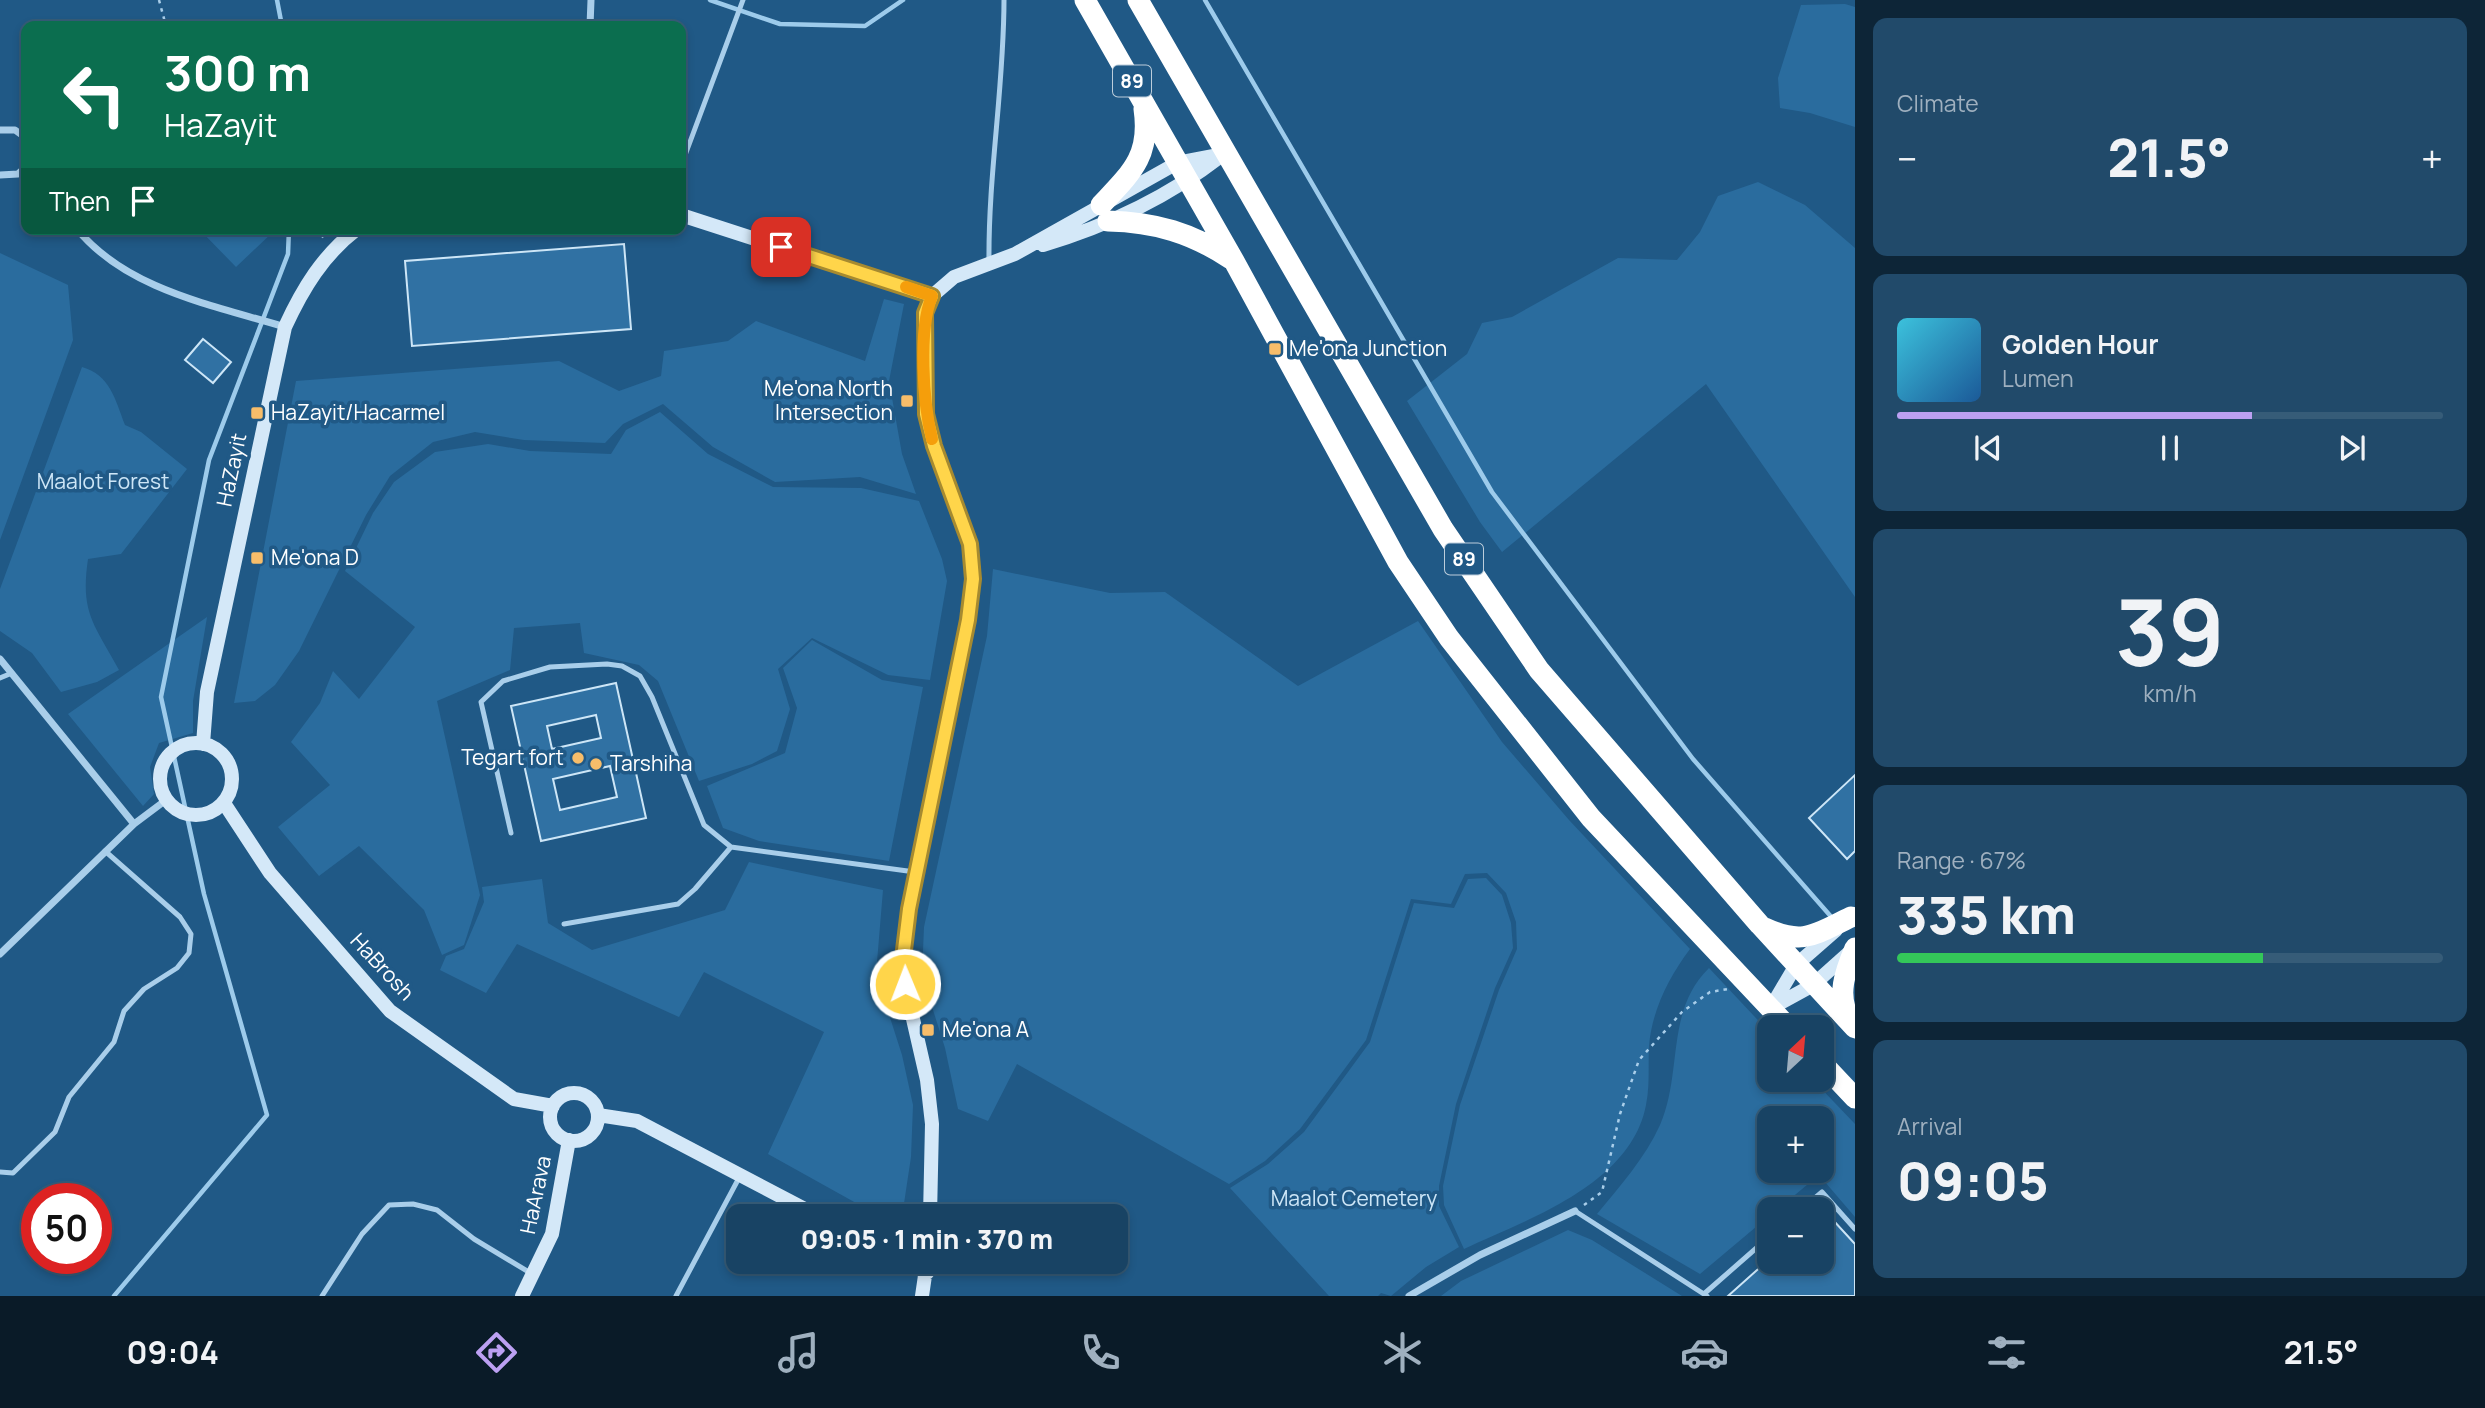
<!DOCTYPE html>
<html lang="en">
<head>
<meta charset="utf-8">
<style>
	:root { --surface:#184364; --page:#214a6a; --text:#f1f3f6; --muted:#9fb0bf; --line:#365c78; --accent:#bca0f2 }
	body { margin:0; font-family:Manrope,sans-serif; background:var(--page); color:var(--text); height:100vh; display:flex; flex-direction:column; font-size:26px; white-space:nowrap }
	* { box-sizing:border-box; margin:0 }
	p { font-size:23px; color:var(--muted) }
	.icon { flex:none; width:38px; height:38px; fill:none; stroke:currentColor; stroke-width:2; stroke-linecap:round; stroke-linejoin:round }
	.map { position:relative; flex:1; overflow:hidden }
	.details { display:flex; flex-direction:column; gap:18px; padding:18px; background:#0d2537; width:630px }
	.details>* { flex:none }
	.top-card { position:absolute; left:21px; top:21px; width:665px; height:214px; border-radius:14px; box-shadow:0 4px 10px #0003,0 0 0 2px var(--line); background:#0b6e4f; color:#fff; overflow:hidden }
	.needle { width:46px; rotate:26deg }
	.buttons { position:absolute; left:1757px; top:1015px; display:grid; gap:14px }
	.buttons a { display:grid; place-items:center; width:77px; height:77px; border-radius:14px; background:var(--surface); box-shadow:0 4px 10px #0003,0 0 0 2px var(--line); font-size:35px }
	.speed { position:absolute; left:21px; top:1183px; display:flex; gap:14px; font-size:35px; font-weight:700; text-align:center }
	.speed>* { display:grid; place-content:center; width:91px; height:91px; border-radius:50%; background:var(--surface); box-shadow:0 4px 10px #0003,0 0 0 2px var(--line); line-height:1 }
	.speed .limit { border:10px solid #d22; background:#fff; color:#111 }
	.pin { position:absolute; display:grid; place-items:center; width:60px; height:60px; color:#fff; margin:-30px; border-radius:14px; box-shadow:0 4px 10px #0006 }
	.me { position:absolute; width:77px; margin:-38px; rotate:359deg; stroke-linejoin:round; filter:drop-shadow(0 0 5px #0008) }
	.turn { display:flex; align-items:center; gap:24px; height:147px; padding:0 28px; font-size:32px }
	.turn .icon { width:91px; height:91px; stroke-width:2.5 }
	.turn b { display:block; font-size:49px; line-height:60px }
	.then { display:flex; align-items:center; height:66px; padding:0 28px; background:#0003; gap:14px; font-size:26px }
	.big { font-size:52px; font-weight:800; line-height:1.1 }
	.details .widget { flex:1; display:flex; flex-direction:column; justify-content:center; gap:10px; min-width:0; padding:0 24px; border-radius:14px; background:var(--page) }
	.details .dial { align-items:center; gap:0 }
	.dial b { font-size:91px; line-height:1 }
	.song { display:flex; align-items:center; gap:21px }
	.cover { width:84px; height:84px; border-radius:10px; background:linear-gradient(135deg,hsl(190 70% 55%),hsl(210 70% 35%)) }
	.played { height:7px; border-radius:4px; background:linear-gradient(90deg,var(--accent) 65%,var(--line) 65%) }
	.keys { display:flex; justify-content:space-around; direction:ltr }
	.heat { display:flex; justify-content:space-between; align-items:center; font-size:38px; direction:ltr }
	.charge { height:10px; border-radius:5px; background:linear-gradient(90deg,#34c759 67%,var(--line) 0) }
	.trip { position:absolute; left:726px; top:1204px; width:402px; height:70px; border-radius:14px; background:var(--surface); box-shadow:0 4px 10px #0003,0 0 0 2px var(--line); font-weight:800; line-height:70px; text-align:center }
	.menu { display:flex; height:112px; justify-content:space-around; align-items:center; background:#0a1b28; color:var(--muted) }
	.menu .icon { width:49px; height:49px }
	.menu .on { color:var(--accent) }
	.menu b { font-size:32px; color:var(--text) }
	main { display:flex; flex:1; min-height:0 }
	.map>svg:first-child { display:block }
	.green { fill:#2a6c9e; fill-rule:evenodd }
	.lines { fill:none; stroke-linecap:round; stroke-linejoin:round }
	.stream { stroke:#9dcbeb; stroke-width:4.5 }
	.building { fill:#3071a3; stroke:#cde6f7; stroke-width:2; fill-rule:evenodd }
	.path { stroke:#a9ceea; stroke-width:2.5; stroke-dasharray:3.5 5; stroke-linecap:butt }
	.lane { stroke:#a9ceea; stroke-width:5 }
	.street { stroke:#a9ceea; stroke-width:7 }
	.secondary { stroke:#d4e8f8; stroke-width:14 }
	.highway { stroke:#fff; stroke-width:21 }
	.route-casing { stroke:#a68a30; stroke-width:18 }
	.route { stroke:#ffd54a; stroke-width:12 }
	.slow { stroke:#f59e0b; stroke-width:12 }
	.poi-dot { fill:#f7bd6a; stroke:#205986; stroke-width:2.5 }
	.labels { text-anchor:middle; stroke-width:7; stroke-linejoin:round; paint-order:stroke }
	.shield { fill:#205986; stroke:#bccddb; stroke-width:2 }
	.shield-label { font-size:19px; font-weight:bold; fill:#fff }
	.poi-label { font-size:21px; fill:#fff; stroke:#205986; text-anchor:start }
	.street-label { font-size:21px; fill:#fff; stroke:#205986 }
	.park-label { font-size:21px; fill:#cde6f7; stroke:#205986 }
</style>
</head>
<body>
<main>
<div class="map">
<svg width="1855" height="1296" viewBox="0 0 1855 1296">
	<rect width="100%" height="100%" fill="#205986"/>
	<path class="green" d="M1845 4 1855 7V127L1810 113 1780 108 1778 78 1801 5Z
		M1758 182 1805 205 1855 248V597L1706 384 1502 552 1480 522 1407 401 1467 354 1482 323 1512 317 1618 258 1677 260 1700 232 1718 196Z
		M199 229H273L274 231 236 267Z
		M0 253 68 285 73 340 0 540Z
		M884 299 904 304 889 381 902 454 916 494 860 477 775 482 713 447 663 404 623 424 605 443 524 440 475 432 433 442 390 476 366 515 299 651 275 685 255 701 234 703 296 381 559 361 619 391 661 376 664 351 728 341 756 321 865 361Z
		M82 367C110 375 115 399 125 425L141 432 187 469 121 554 88 559C80 613 94 624 119 670L97 682 61 692 32 653 0 631V589Z
		M660 412 708 454 773 487 861 488 919 501 942 559 947 581 930 680 888 675 812 638 778 669 790 709 777 751 752 764 699 781 658 681 639 665 584 653 580 623 514 628 510 670 437 701 480 895 464 945 442 955 424 910 359 846 319 876 278 827 330 785 291 742 320 703 333 671 359 699 415 627 345 571 373 513 394 482 435 452 488 444 530 451 611 454 626 430Z
		M993 569 1110 593 1165 592 1298 686 1418 621 1502 742 1569 820 1690 949C1669 977 1652 1010 1649 1046 1648 1065 1650 1086 1646 1105 1631 1184 1529 1219 1464 1249L1444 1205 1443 1186 1460 1105 1499 990 1517 949 1516 922 1506 893 1487 873 1465 874 1451 904 1411 899 1366 1040 1300 1129 1265 1161 1229 1184 1017 1064 988 1121 958 1109 945 1048 922 975 924 927 987 636Z
		M207 617 193 701V733L159 743 150 767 154 794 143 806 68 714Z
		M812 640 882 680 923 687 889 861 759 841 723 828 707 786 785 753 797 708 783 668Z
		M749 862 883 890 876 974 902 1055 913 1105 911 1157 903 1210 887 1215 874 1213 768 1154 824 1032 704 972 679 1017 517 944 486 993 440 970 446 956 464 949 484 902 482 887 542 879 548 923 592 950 725 910Z
		M1486 878 1502 895 1511 923 1513 948 1495 988 1456 1104 1439 1186V1206L1459 1247 1426 1267 1391 1296 1381 1293 1378 1296H1329L1230 1188 1268 1164 1304 1132 1370 1042 1414 903 1454 908 1468 879Z
		M1709 968 1769 1032V1080H1813L1855 1124V1217L1819 1175 1778 1209H1769V1216L1700 1274 1597 1214C1620 1186 1645 1158 1660 1125 1683 1073 1665 1011 1709 968ZM1769 1118H1822V1171H1769Z
		M1568 1230 1592 1240 1682 1296H1441L1461 1281Z"/>
	<g class="lines">
		<path class="stream" d="M277 0 282 26
			M710 0 780 24 865 26 903 0
			M1205 0 1492 492 1693 759 1834 920
			M114 1296 267 1115 204 894 161 697 209 460 288 254 289 229"/>
	</g>
	<path class="building" d="M624 244 631 329 412 346 405 261Z
		M203 339 231 362 213 383 185 360Z
		M616 683 646 818 541 841 511 706ZM596 715 601 738 552 749 547 726ZM610 766 617 797 560 810 553 779Z
		M1855 775V851L1847 859 1809 818Z
		M1822 1208 1855 1244V1296H1728L1766 1262H1822Z"/>
	<g class="lines">
		<path class="path" d="M159 0 166 26
			M315 229 325 239
			M1584 1205 1602 1192 1620 1114 1639 1060 1682 1012 1710 992 1728 989"/>
		<path class="lane" d="M681 166 743 0
			M989 263C988 174 1004 88 1004 0
			M0 678 12 673
			M511 833 481 702 503 681 550 667 607 664 622 666 640 676 652 697 704 825 731 847 915 872
			M564 924 678 904 695 889 731 847
			M0 1172 13 1173 55 1132 69 1097 114 1042 124 1011 144 989 177 968 189 953 191 934 180 917 105 851
			M1802 1209 1822 1192 1855 1229
			M1575 1211 1707 1296
			M1705 1293 1769 1237
			M322 1296 362 1234 389 1205 413 1204 437 1210 474 1239 532 1274
			M676 1296 740 1176"/>
		<path class="street" d="M590 26 591 0
			M0 130H15L26 138
			M0 175 18 174 26 167
			M77 229C127 290 213 305 285 327
			M0 659 134 824
			M0 954 134 824 166 800
			M1409 1296 1480 1255 1575 1211"/>
		<path class="secondary" d="M681 215 932 296
			M1043 245C1107 226 1168 197 1221 156
			M160 779a36 36 0 1 1 72 0a36 36 0 1 1-72 0Z
			M203 744 207 692 285 327C303 288 323 255 357 229
			M224 803 270 873 390 1011 514 1099 553 1106
			M1771 1008 1813 985 1851 951
			M1770 1009 1796 965 1836 930
			M550 1117a24 24 0 1 1 48 0a24 24 0 1 1-48 0Z
			M598 1115 637 1121 818 1216
			M930 1216 932 1124 927 1080 905 984 904 950 915 873 968 620 973 579 970 544 934 446 926 414 925 313 932 296 954 277 1015 254 1177 163 1224 154
			M905 1262 927 1273
			M522 1296 552 1234 569 1140
			M922 1296 927 1262"/>
		<path class="highway" d="M1085 0 1234 261 1398 562 1449 638 1591 818 1788 1027
			M1138 0 1443 529 1539 670 1760 925 1855 1028
			M1101 205C1131 173 1151 156 1144 109
			M1108 221C1155 222 1192 233 1231 259
			M1765 928C1804 946 1815 934 1851 917
			M1850 1019C1836 996 1845 972 1855 948
			M1822 1063 1855 1098"/>
	</g>
	<g class="lines">
		<g class="route-casing">
			<path id="route" d="M781 247 932 296 925 313 926 414 934 446 970 544 973 579 968 620 909 909 904 950 905 984"/>
		</g>
		<use href="#route" class="route"/>
		<path class="slow" d="M906 287 932 296C918 330 923 402 932 439"/>
	</g>
	<g class="poi-dot">
		<rect x="1268" y="342" width="14" height="14" rx="3.5"/>
		<rect x="900" y="394" width="14" height="14" rx="3.5"/>
		<rect x="250" y="406" width="14" height="14" rx="3.5"/>
		<rect x="250" y="551" width="14" height="14" rx="3.5"/>
		<circle cx="578" cy="758" r="7"/>
		<circle cx="596" cy="764" r="7"/>
		<rect x="921" y="1023" width="14" height="14" rx="3.5"/>
	</g>
	<g class="labels">
		<g class="shield">
			<rect x="1113" y="65.5" width="38" height="31" rx="5"/>
			<rect x="1445" y="543.5" width="38" height="31" rx="5"/>
		</g>
		<g class="shield-label">
			<text x="1132" y="88">89</text>
			<text x="1464" y="566">89</text>
		</g>
		<g class="poi-label">
			<text x="1289" y="356">Me'ona Junction</text>
			<text x="893" y="396" text-anchor="end">Me'ona North<tspan x="893" dy="24">Intersection</tspan></text>
			<text x="271" y="420">HaZayit/Hacarmel</text>
			<text x="271" y="565">Me'ona D</text>
			<text x="564" y="765" text-anchor="end">Tegart fort</text>
			<text x="610" y="771">Tarshiha</text>
			<text x="942" y="1037">Me'ona A</text>
		</g>
		<g class="street-label">
			<text transform="translate(232 470) rotate(-78)" y="7">HaZayit</text>
			<text transform="translate(382 967) rotate(47)" y="7">HaBrosh</text>
			<text transform="translate(536 1195) rotate(-78)" y="7">HaArava</text>
		</g>
		<g class="park-label">
			<text x="103" y="489">Maalot Forest</text>
			<text x="1354" y="1206">Maalot Cemetery</text>
		</g>
	</g>
</svg>
<div class="buttons">
<a><svg class="needle" viewBox="-14 -14 28 28"><path d="M0-13l5 13h-10z" fill="#e53935"/><path d="M0 13l5-13h-10z" fill="#9fb0bf"/></svg></a>
<a>+</a>
<a>−</a>
</div>
<div class="speed"><div class="limit">50</div></div>
<div class="pin" style="left:781px;top:247px;background:#d93025"><svg class="icon" aria-label="arrive" viewBox="0 0 24 24"><path d="M6 21V4h12l-3 4 3 4H6"/></svg></div>
<svg class="me" style="left:905px;top:984px" viewBox="-20 -20 40 40"><circle r="17" fill="#ffd54a" stroke="#fff" stroke-width="3"/><path d="M0-11L8 9 0 5-8 9z" fill="#fff"/></svg>
<div class="trip">09:05 · 1 min · 370 m</div>
<div class="top-card">
<div class="turn"><svg class="icon" aria-label="left" viewBox="0 0 24 24"><path d="M17 20v-9H6M10 6l-5 5 5 5"/></svg><div><b>300 m</b>HaZayit</div></div>
<div class="then">Then<svg class="icon" aria-label="arrive" viewBox="0 0 24 24"><path d="M6 21V4h12l-3 4 3 4H6"/></svg></div>
</div>
</div>
<section class="details">
<div class="widget"><p>Climate</p>
<div class="heat"><a>−</a><b class="big">21.5°</b><a>+</a></div>
</div>
<div class="widget">
<div class="song"><i class="cover"></i><div><b>Golden Hour</b><p>Lumen</p></div></div>
<div class="played"></div>
<div class="keys"><svg class="icon" aria-label="previous" viewBox="0 0 24 24"><path d="M18 5L8 12l10 7zM5 5v14"/></svg><svg class="icon" aria-label="pause" viewBox="0 0 24 24"><path d="M8 5v14M16 5v14"/></svg><svg class="icon" aria-label="next" viewBox="0 0 24 24"><path d="M6 5l10 7-10 7zM19 5v14"/></svg></div>
</div>
<div class="widget dial"><b>39</b><p>km/h</p></div>
<div class="widget"><p>Range · 67%</p><b class="big">335 km</b><div class="charge"></div></div>
<div class="widget"><p>Arrival</p><b class="big">09:05</b></div>
</section>
</main>
<nav class="menu">
<b>09:04</b>
<svg class="icon on" aria-label="directions" viewBox="0 0 24 24"><path d="M12 3l9 9-9 9-9-9zM9 14v-3h6M13 9l2 2-2 2"/></svg>
<svg class="icon" aria-label="music" viewBox="0 0 24 24"><path d="M9 18V5l10-2v13"/><circle cx="6" cy="18" r="3"/><circle cx="16" cy="16" r="3"/></svg>
<svg class="icon" aria-label="phone" viewBox="0 0 24 24"><path d="M5 4h4l2 5-3 2q2 4 5 5l2-3 5 2v4C11 20 4 13 5 4z"/></svg>
<svg class="icon" aria-label="climate" viewBox="0 0 24 24"><path d="M12 3v18M4 7l16 10M4 17L20 7"/></svg>
<svg class="icon" aria-label="car" viewBox="0 0 24 24"><path d="M5 17H2v-5l4-1 3-4h7l3 4 3 1v5h-3M9 17h6M6 11h13"/><circle cx="7" cy="17" r="2"/><circle cx="17" cy="17" r="2"/></svg>
<svg class="icon" aria-label="filters" viewBox="0 0 24 24"><path d="M4 7h16M4 17h16"/><circle cx="9" cy="7" r="2"/><circle cx="15" cy="17" r="2"/></svg>
<b>21.5°</b>
</nav>
</body>
</html>
